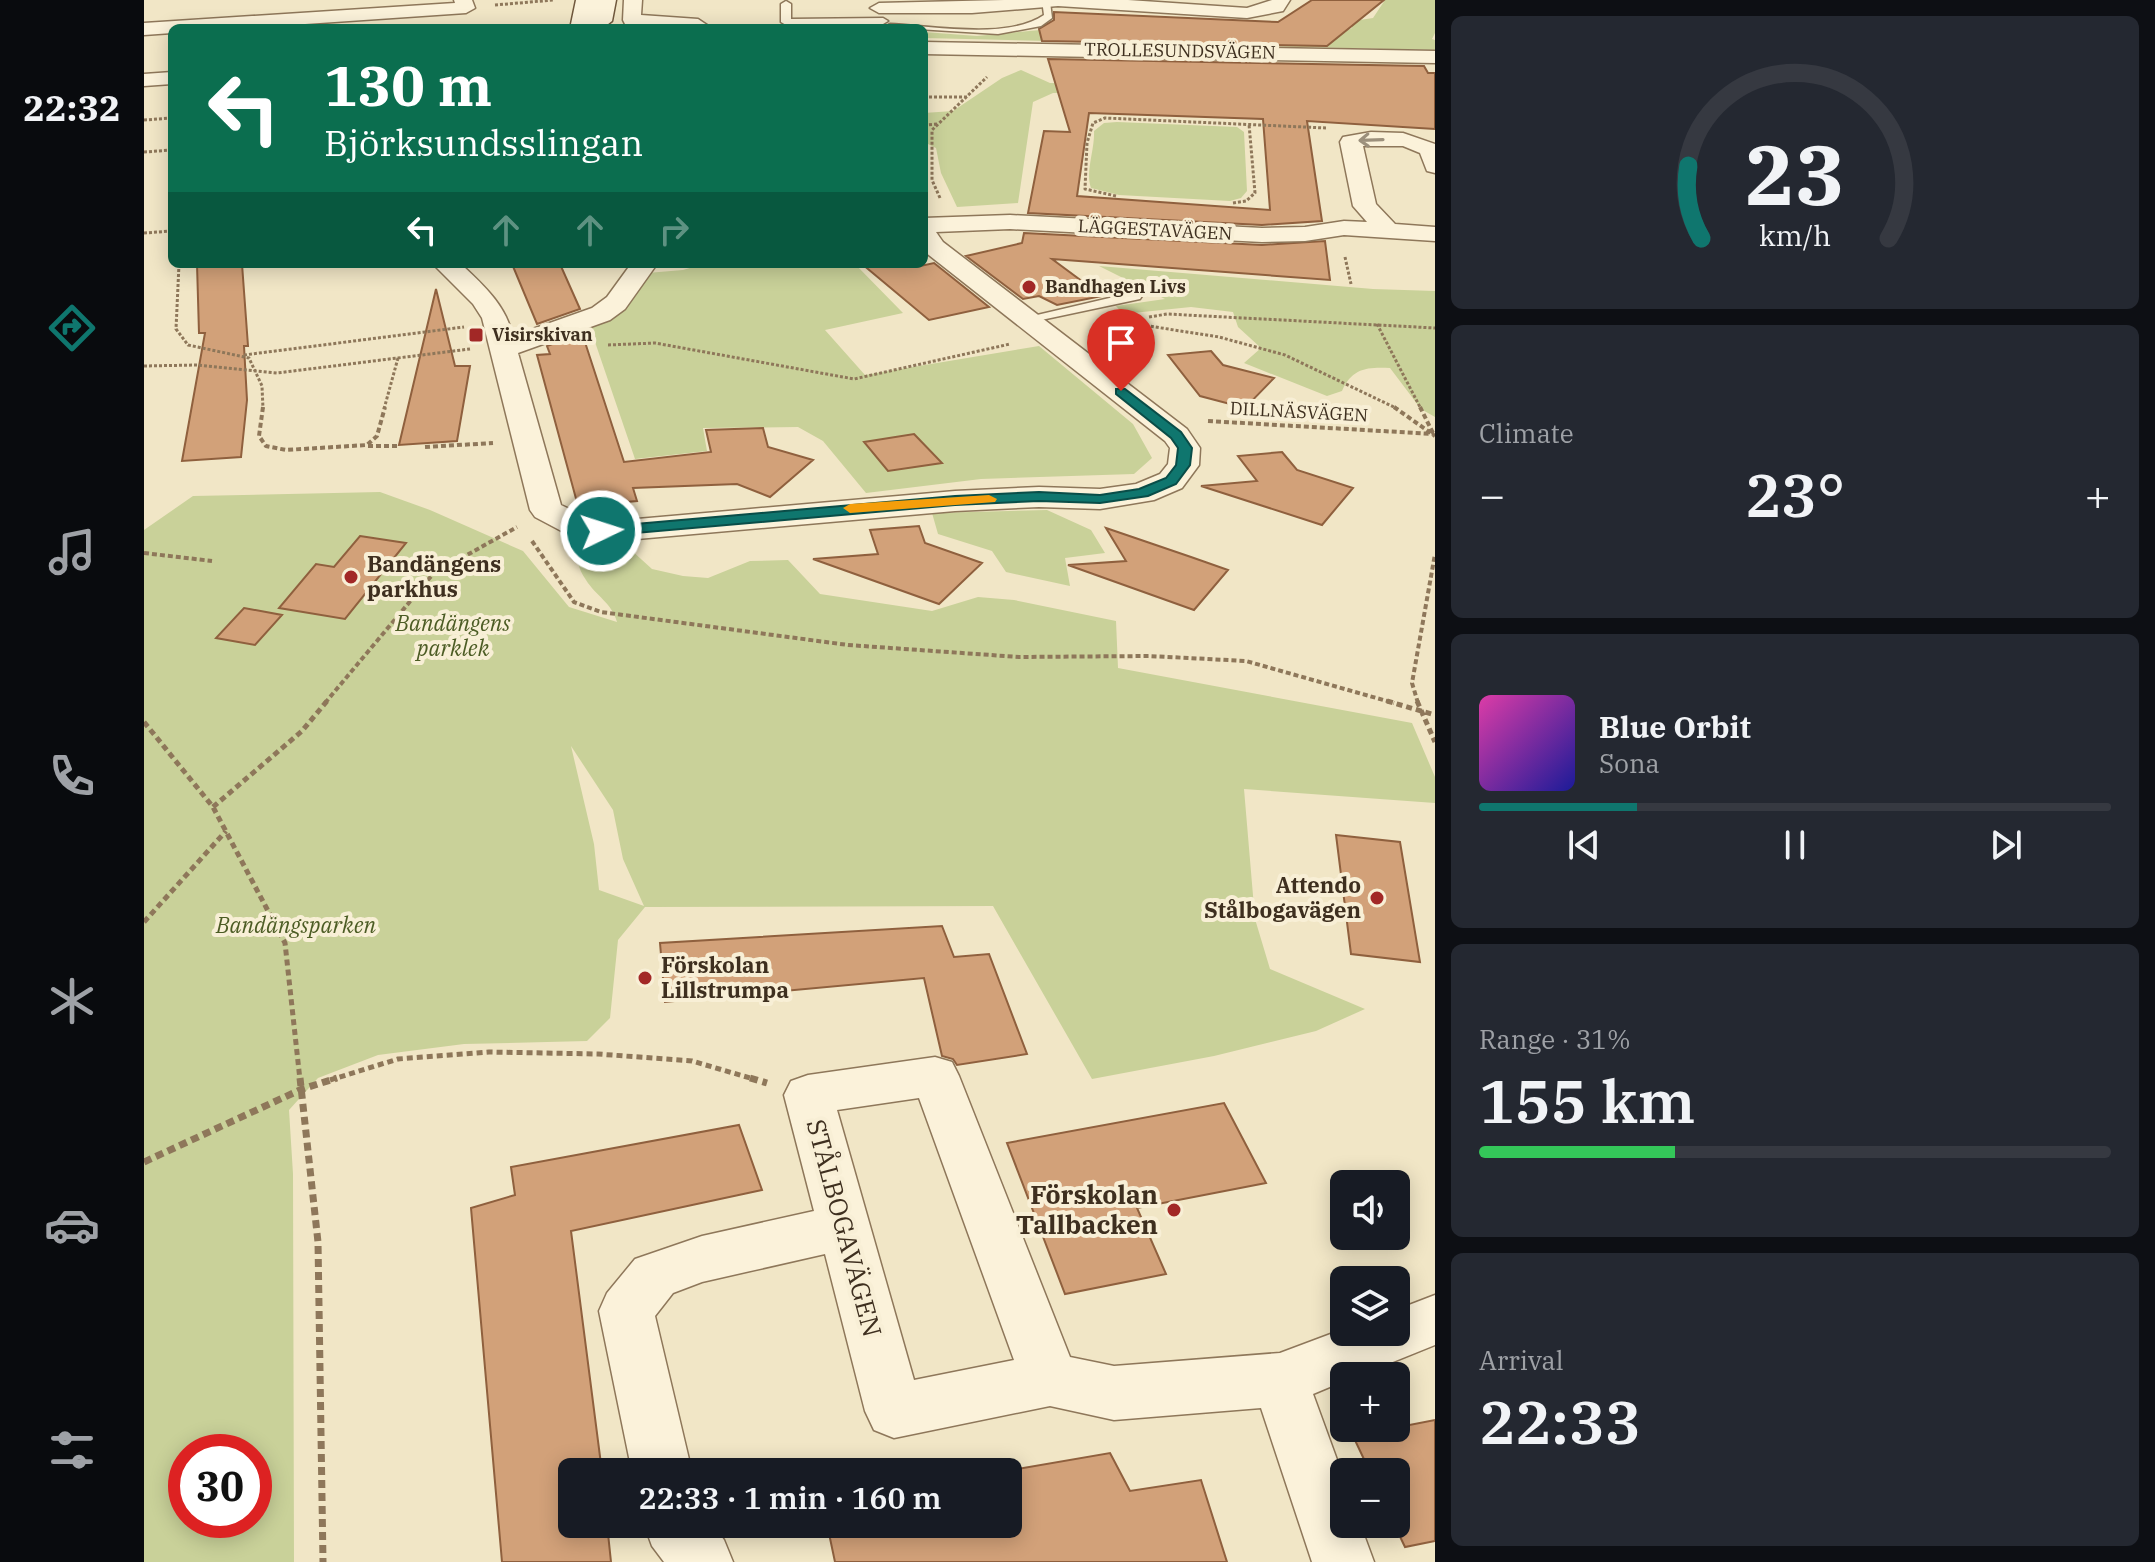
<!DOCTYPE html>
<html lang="en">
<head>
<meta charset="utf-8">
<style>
	:root { --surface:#171b24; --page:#242831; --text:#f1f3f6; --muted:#9ea1a6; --line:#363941; --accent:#0f766e }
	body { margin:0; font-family:"IBM Plex Serif",serif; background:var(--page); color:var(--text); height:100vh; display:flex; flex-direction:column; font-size:30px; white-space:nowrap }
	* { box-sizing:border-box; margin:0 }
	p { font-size:26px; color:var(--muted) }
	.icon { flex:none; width:44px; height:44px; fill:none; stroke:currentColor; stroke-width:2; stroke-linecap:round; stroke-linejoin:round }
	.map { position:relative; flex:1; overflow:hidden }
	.sheet { display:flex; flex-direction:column; gap:16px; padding:16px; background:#0d0f14; width:720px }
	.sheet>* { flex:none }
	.guide { position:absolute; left:24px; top:24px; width:760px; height:244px; border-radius:12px; box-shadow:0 4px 20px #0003; background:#0b6e4f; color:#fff; overflow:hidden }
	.fabs { position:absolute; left:1186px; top:1170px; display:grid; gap:16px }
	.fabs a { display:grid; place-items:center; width:80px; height:80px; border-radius:12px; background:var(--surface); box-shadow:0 4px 20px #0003; font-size:40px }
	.speed { position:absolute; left:24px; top:1434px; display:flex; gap:16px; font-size:40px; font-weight:700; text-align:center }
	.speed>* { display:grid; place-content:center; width:104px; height:104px; border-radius:50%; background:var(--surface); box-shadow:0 4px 20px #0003; line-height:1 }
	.speed .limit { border:12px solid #d22; background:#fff; color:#111 }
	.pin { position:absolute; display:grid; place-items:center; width:68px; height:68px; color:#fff; margin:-82px -34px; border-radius:50% 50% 50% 0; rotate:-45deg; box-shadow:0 0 8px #0007 }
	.pin .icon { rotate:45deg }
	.me { position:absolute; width:88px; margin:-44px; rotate:86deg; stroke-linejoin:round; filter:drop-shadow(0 0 6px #0008) }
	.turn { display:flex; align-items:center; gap:28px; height:168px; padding:0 24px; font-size:36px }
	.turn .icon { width:104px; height:104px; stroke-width:2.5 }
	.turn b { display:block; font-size:56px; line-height:68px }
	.lanes { display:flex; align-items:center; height:76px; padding:0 24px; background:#0003; justify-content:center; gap:40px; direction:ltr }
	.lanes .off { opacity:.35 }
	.big { font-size:60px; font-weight:600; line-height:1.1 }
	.sheet .widget { flex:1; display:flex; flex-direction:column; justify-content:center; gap:12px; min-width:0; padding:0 28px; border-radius:12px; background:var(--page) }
	.sheet .dial { align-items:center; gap:0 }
	.dial svg { height:208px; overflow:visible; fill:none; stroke:var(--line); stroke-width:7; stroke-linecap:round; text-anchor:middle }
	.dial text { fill:var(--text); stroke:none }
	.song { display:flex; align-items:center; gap:24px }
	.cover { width:96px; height:96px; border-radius:12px; background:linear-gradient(135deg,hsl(320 70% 55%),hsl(240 70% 35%)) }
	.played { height:8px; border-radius:4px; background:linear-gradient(90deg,var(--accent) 25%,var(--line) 25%) }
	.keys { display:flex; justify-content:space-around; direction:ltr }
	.heat { display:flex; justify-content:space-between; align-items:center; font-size:44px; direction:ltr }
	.charge { height:12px; border-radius:6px; background:linear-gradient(90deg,#34c759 31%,var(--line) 0) }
	.trip { position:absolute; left:414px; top:1458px; width:464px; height:80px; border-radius:12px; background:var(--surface); box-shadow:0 4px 20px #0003; font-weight:600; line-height:80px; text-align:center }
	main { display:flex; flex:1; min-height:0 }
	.menu { display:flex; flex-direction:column; width:144px; justify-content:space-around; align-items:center; background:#090b0e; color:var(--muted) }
	.menu .icon { width:56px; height:56px }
	.menu .selected { color:var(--accent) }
	.menu b { font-size:36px; color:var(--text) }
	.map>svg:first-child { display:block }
	.green { fill:#c9d199; fill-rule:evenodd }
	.building { fill:#d2a179; stroke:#8f603e; stroke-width:2; fill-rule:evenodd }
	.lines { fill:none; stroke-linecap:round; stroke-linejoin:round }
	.lane-casing { stroke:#8e775a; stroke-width:3 }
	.street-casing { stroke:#8e775a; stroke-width:3 }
	.secondary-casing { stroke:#70583d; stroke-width:3 }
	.path-far3 { stroke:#8e775a; stroke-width:3; stroke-dasharray:3 2; stroke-linecap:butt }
	.path-far2 { stroke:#8e775a; stroke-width:4; stroke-dasharray:5 3; stroke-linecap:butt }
	.path-far1 { stroke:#8e775a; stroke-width:5; stroke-dasharray:6 4; stroke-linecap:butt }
	.path { stroke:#8e775a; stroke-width:7; stroke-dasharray:8 5; stroke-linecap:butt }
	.lane { fill:#fbf2da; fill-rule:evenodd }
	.street { fill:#fbf2da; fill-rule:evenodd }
	.secondary { fill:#fbf2da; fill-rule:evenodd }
	.oneway { stroke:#9c907c }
	.route { fill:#0f766e; stroke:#0a4d48; stroke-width:2 }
	.slow { fill:#f59e0b }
	.poi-dot { fill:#a22826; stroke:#f8efd6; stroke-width:3 }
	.labels { text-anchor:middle; stroke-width:8; stroke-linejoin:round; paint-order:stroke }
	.far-street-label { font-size:18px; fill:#3e2f1f; stroke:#f8efd6 }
	.far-poi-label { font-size:18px; font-weight:bold; fill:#3e2f1f; stroke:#f8efd6; text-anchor:start }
	.poi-label { font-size:22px; font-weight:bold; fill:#3e2f1f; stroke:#f8efd6; text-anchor:start }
	.park-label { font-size:22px; font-style:italic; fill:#4c5c24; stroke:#f8efd6 }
	.near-poi-label { font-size:26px; font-weight:bold; fill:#3e2f1f; stroke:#f8efd6; text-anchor:end }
	.near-street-label { font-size:26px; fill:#3e2f1f; stroke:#f8efd6 }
</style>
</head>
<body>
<main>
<nav class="menu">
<b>22:32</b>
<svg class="icon selected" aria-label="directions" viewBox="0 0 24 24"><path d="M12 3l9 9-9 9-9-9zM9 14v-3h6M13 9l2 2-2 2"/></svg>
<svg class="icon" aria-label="music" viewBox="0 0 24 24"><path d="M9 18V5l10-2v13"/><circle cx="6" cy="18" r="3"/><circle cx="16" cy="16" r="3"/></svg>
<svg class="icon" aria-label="phone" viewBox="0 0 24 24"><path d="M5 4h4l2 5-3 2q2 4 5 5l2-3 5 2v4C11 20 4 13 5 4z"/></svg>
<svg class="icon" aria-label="climate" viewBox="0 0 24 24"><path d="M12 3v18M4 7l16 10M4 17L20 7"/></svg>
<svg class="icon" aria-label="car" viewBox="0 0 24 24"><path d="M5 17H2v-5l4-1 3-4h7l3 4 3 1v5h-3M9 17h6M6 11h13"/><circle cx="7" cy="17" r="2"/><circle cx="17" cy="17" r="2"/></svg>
<svg class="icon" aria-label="filters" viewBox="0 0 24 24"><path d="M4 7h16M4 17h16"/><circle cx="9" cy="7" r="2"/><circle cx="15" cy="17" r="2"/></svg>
</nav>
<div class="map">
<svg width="1291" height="1562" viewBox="0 0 1291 1562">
	<rect width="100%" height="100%" fill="#f1e6c6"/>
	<path class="green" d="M1241 0H1291V33L1288 39 1291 40V50L780 38V32L833 36 896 30 1187 38 1208 28 1209 21 1229 18Z
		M877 70 906 83 1291 90 909 93 889 102 874 203 813 207 797 173 792 148 780 142V113L809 111 858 78Z
		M973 122 1093 127 1100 132 1103 191 1097 198 1086 201 975 195 947 188C941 172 951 149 950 131L960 123Z
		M559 264H711L759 313 681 330 721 375 895 346 989 424 1008 458 990 474 837 479 722 493 679 441 654 427 559 428 563 451 491 459 451 342 405 340 503 273 539 270Z
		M955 266 1229 289 1291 291V417L1277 409 1246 368C1223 367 1208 368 1198 391L1183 396 1100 363 1117 348 1094 327 1089 312 1047 307 979 314 972 306 1021 299Z
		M236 492 286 510 379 551 425 607 473 622C468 603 452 596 442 580 434 569 432 556 429 542L452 541 487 550 508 569 539 576 564 578 606 561 644 560 676 594 788 611 834 597 870 600 972 621 974 668 1268 723 1291 777V803L1100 789 1111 919 1126 969 1221 1009 1172 1031 1070 1056 948 1079 849 906 501 907 474 940 466 1018 443 1041 320 1044 234 1055 174 1078 145 1110 149 1174 150 1562H0V530L49 496ZM427 746 469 810 479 859 500 906 455 890 450 844ZM42 1452H110V1520H42Z
		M903 510 947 530 961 553 921 558 926 586 862 572 848 551 794 534 788 513Z"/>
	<path class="building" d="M1168 0H1240L1183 46 898 41 895 29 910 20V12L1134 22Z
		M904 59 1280 66 1284 73H1291V129L1163 121 1178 221 1118 225 884 213 900 131 926 132ZM945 113 1119 119 1126 210 933 196Z
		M880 233 1118 245 1181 241 1186 280 908 259 958 296 913 305 895 296 879 299 822 256 878 243Z
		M790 263 845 307 785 320 718 264H769L772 267Z
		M53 264H98L104 346H100L103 400 97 457 38 461 61 333H55Z
		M368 264H416L436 309 393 324Z
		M292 289 311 366H326L313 441 255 445Z
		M438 333 480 462 567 452 562 430 619 428 624 447 669 460 626 497 593 484 489 488 493 501 434 506 393 355 406 354 403 346Z
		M1067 351 1079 365 1130 378 1101 408 1056 396 1024 355Z
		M770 434 798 463 744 471 720 442Z
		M1138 452 1153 470 1209 488 1178 525 1057 486 1113 481 1094 456Z
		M775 526 781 543 838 563 795 604 669 559 734 554 726 530Z
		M962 528 1047 557 1084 570 1050 610 924 565 982 561Z
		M216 536 262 543 201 619 135 608 172 564 190 567Z
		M100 608 138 615 111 645 72 638Z
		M1192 835 1256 842 1276 962 1207 954Z
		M798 926 810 957 845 954 883 1054 813 1065 809 1059 798 1056 780 978 521 1002 516 943Z
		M1080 1103 1122 1183 993 1208 1022 1274 921 1294 863 1143Z
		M595 1125 618 1190 427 1231 458 1472H428V1524H463L467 1562H358L327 1208 371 1195 367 1167Z
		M1291 1420V1541L1261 1547 1250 1524 1252 1472H1226L1209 1436Z
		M966 1453 986 1491 1057 1480 1083 1562H691L683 1524H864V1472H856Z"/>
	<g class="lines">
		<g class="lane-casing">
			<path id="lane" d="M898 0 906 2 908 18 897 26 854 34 741 27 746 24C790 26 863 40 900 15Z
				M642 1 647 4V19L739 18 744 21 739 24 642 25 637 22V4Z
				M991 292 998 296 996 299 883 323 876 319Z"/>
		</g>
		<g class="street-casing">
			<path id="street" d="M310 0H328L331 8 322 13 101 28H28V33L0 35V23L311 3Z
				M480 0H498L497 15 554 19 563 25 561 28 481 24 479 20Z
				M860 0H984L1103 8 1128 0H1146L1139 11 1103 18 914 6 828 13H735L726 8 735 3Z
				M780 42 1291 51V63L780 54Z
				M28 72V84L0 86V74Z
				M1227 132 1259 133 1291 144V173L1283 171 1276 153 1259 146H1219L1232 204 1251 224 1291 227V241L1200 235 1161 241 1118 242 866 229 792 232 799 242 1043 429 1056 448 1055 465 1038 488 1010 500 956 509 895 507 811 511 482 540 425 535 391 517 386 510 338 318 329 304 289 264H317C340 286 361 304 369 336L448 308 463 297 487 264H513L481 309 466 320 374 353 417 505 444 518 482 520 811 491 895 487 956 489 992 484 1016 474 1024 464 1026 448 1021 441 781 252 780 218 866 215 1118 228 1161 227 1200 221 1223 222 1209 206 1196 142 1199 137Z
				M791 1057 808 1062 815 1076 926 1357 970 1366 1136 1353 1200 1329V1332H1252V1310L1291 1295V1345L1214 1376H1200V1381L1169 1394 1200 1479V1524H1216L1230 1562H1168L1117 1408 970 1420 906 1406 750 1438 730 1430 721 1411 681 1254 558 1282 529 1293 511 1316 548 1472H488L455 1311 463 1293 491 1259 558 1236 670 1211 640 1095 647 1081 664 1075ZM775 1098 870 1360 770 1380 693 1110Z
				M500 1524H568L580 1540 589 1562H520L508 1546Z"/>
		</g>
		<g class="secondary-casing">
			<path id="secondary" d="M432 0H452L448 18 452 0H472L468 21 459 28H430L427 24Z"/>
		</g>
		<path class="path-far3" d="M351 5 410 0
			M595 28 622 27
			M780 97H823
			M0 120 28 118
			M780 125 794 124
			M0 152 28 150
			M972 196 941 189 943 143 949 123 961 118 1182 128
			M796 198 788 180V130L843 77
			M1089 203 1102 201 1111 193 1105 124
			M0 233 28 231
			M1201 257 1207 284
			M35 264 32 329 44 345 105 358 118 386 119 409
			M1005 317 1023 314 1291 328
			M992 324 1075 337 1141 355 1254 409
			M1233 324 1277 409
			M464 345 511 343 710 379 866 344
			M100 355 320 327
			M0 366 53 365 133 373 326 349
			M240 409 254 358"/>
		<path class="path-far2" d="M119 407 115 436 122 446 142 450 223 445 233 436 241 407
			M1250 407 1291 436
			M1276 407 1289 433
			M1064 421 1290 434
			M224 446H255
			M281 447 349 443
			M388 541 430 602 457 612 704 645 875 657 1005 656 1102 661 1250 703
			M0 553 68 561
			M181 703 289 574 373 527
			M1274 703 1268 683 1291 554"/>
		<path class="path-far1" d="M1243 701 1291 715
			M1273 701 1291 742
			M0 722 69 807 141 943 156 1080
			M69 807 158 731 183 701
			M0 922 82 831
			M186 1080 254 1059 345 1052 454 1054 548 1061 613 1080"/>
		<path class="path" d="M156 1078 174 1242 179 1562
			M606 1078 623 1083
			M0 1162 158 1089 193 1078"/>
		<use href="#lane" class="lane"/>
		<use href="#street" class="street"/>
		<use href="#secondary" class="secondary"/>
	</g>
	<defs><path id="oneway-shaft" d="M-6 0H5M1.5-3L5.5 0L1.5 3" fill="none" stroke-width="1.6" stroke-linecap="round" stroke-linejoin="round" transform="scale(2)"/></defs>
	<use class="oneway" href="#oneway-shaft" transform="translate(1227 140) rotate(178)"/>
	<path class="route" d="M972 389H981L1037 432 1048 448 1046 465 1032 484 1004 496 956 503 895 501 811 505 457 536 450 531 457 527 811 496 895 492 956 495 995 489 1022 478 1032 465 1034 448 1027 438 972 394Z"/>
	<path class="slow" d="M845 495 853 499 851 502 706 513 699 508 706 504Z"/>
	<g class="poi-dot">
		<circle cx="885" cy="287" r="8"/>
		<rect x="324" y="327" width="16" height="16" rx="4"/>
		<circle cx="207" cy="577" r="8"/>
		<circle cx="1233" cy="898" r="8"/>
		<circle cx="501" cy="978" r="8"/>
		<circle cx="1030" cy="1210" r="8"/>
	</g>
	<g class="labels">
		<g class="far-street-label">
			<text transform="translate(1036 51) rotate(1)" y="6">TROLLESUNDSVÄGEN</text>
			<text transform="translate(1011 230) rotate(3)" y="6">LÄGGESTAVÄGEN</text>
			<text transform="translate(1155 412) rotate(3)" y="6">DILLNÄSVÄGEN</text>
		</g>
		<g class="far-poi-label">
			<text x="901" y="293">Bandhagen Livs</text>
			<text x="348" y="341">Visirskivan</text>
		</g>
		<g class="poi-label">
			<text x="223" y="572">Bandängens<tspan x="223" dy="25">parkhus</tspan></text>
			<text x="1217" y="893" text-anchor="end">Attendo<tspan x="1217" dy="25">Stålbogavägen</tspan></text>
			<text x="517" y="973">Förskolan<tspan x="517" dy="25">Lillstrumpa</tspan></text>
		</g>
		<g class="park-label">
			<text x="309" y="631">Bandängens<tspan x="309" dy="25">parklek</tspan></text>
			<text x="152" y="933">Bandängsparken</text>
		</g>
		<g class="near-poi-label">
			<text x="1014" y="1204">Förskolan<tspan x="1014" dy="30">Tallbacken</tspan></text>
		</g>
		<g class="near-street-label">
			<text transform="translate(700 1228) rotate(75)" y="9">STÅLBOGAVÄGEN</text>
		</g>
	</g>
</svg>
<div class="fabs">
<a><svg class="icon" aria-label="sound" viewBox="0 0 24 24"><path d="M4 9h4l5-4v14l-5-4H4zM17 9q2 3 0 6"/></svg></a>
<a><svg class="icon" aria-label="layers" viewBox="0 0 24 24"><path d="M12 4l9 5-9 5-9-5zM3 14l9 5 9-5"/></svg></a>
<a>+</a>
<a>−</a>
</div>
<div class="speed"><div class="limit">30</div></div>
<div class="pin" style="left:977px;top:391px;background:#d93025"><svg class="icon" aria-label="arrive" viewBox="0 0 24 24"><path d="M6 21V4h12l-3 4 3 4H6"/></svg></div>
<svg class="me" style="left:457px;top:531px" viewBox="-20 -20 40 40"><circle r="17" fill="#0f766e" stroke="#fff" stroke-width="3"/><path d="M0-11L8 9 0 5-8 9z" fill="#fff"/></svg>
<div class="trip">22:33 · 1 min · 160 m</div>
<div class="guide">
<div class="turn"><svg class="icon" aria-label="left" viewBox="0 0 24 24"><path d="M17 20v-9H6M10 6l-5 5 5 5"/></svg><div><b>130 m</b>Björksundsslingan</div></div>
<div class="lanes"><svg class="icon" aria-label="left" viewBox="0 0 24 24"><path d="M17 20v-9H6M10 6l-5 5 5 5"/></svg><svg class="icon off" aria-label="ahead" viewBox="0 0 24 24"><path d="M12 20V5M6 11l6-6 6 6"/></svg><svg class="icon off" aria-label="ahead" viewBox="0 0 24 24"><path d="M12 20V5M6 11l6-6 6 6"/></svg><svg class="icon off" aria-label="right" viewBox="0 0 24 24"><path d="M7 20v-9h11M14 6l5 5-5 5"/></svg></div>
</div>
</div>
<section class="sheet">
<div class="widget dial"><svg viewBox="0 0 100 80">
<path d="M14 69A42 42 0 1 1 86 69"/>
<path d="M14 69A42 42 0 0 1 9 41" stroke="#0f766e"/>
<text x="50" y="56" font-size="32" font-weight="700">23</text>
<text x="50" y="72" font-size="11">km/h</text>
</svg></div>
<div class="widget"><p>Climate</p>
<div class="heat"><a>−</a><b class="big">23°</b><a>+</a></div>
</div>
<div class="widget">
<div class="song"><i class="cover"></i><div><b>Blue Orbit</b><p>Sona</p></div></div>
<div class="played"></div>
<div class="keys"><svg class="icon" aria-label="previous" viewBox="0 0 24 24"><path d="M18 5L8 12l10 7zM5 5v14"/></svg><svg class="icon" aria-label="pause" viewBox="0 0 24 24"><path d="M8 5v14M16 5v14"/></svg><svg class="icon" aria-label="next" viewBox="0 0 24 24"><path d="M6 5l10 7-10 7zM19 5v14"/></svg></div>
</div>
<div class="widget"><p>Range · 31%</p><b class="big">155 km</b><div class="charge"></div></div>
<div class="widget"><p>Arrival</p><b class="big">22:33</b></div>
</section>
</main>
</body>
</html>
